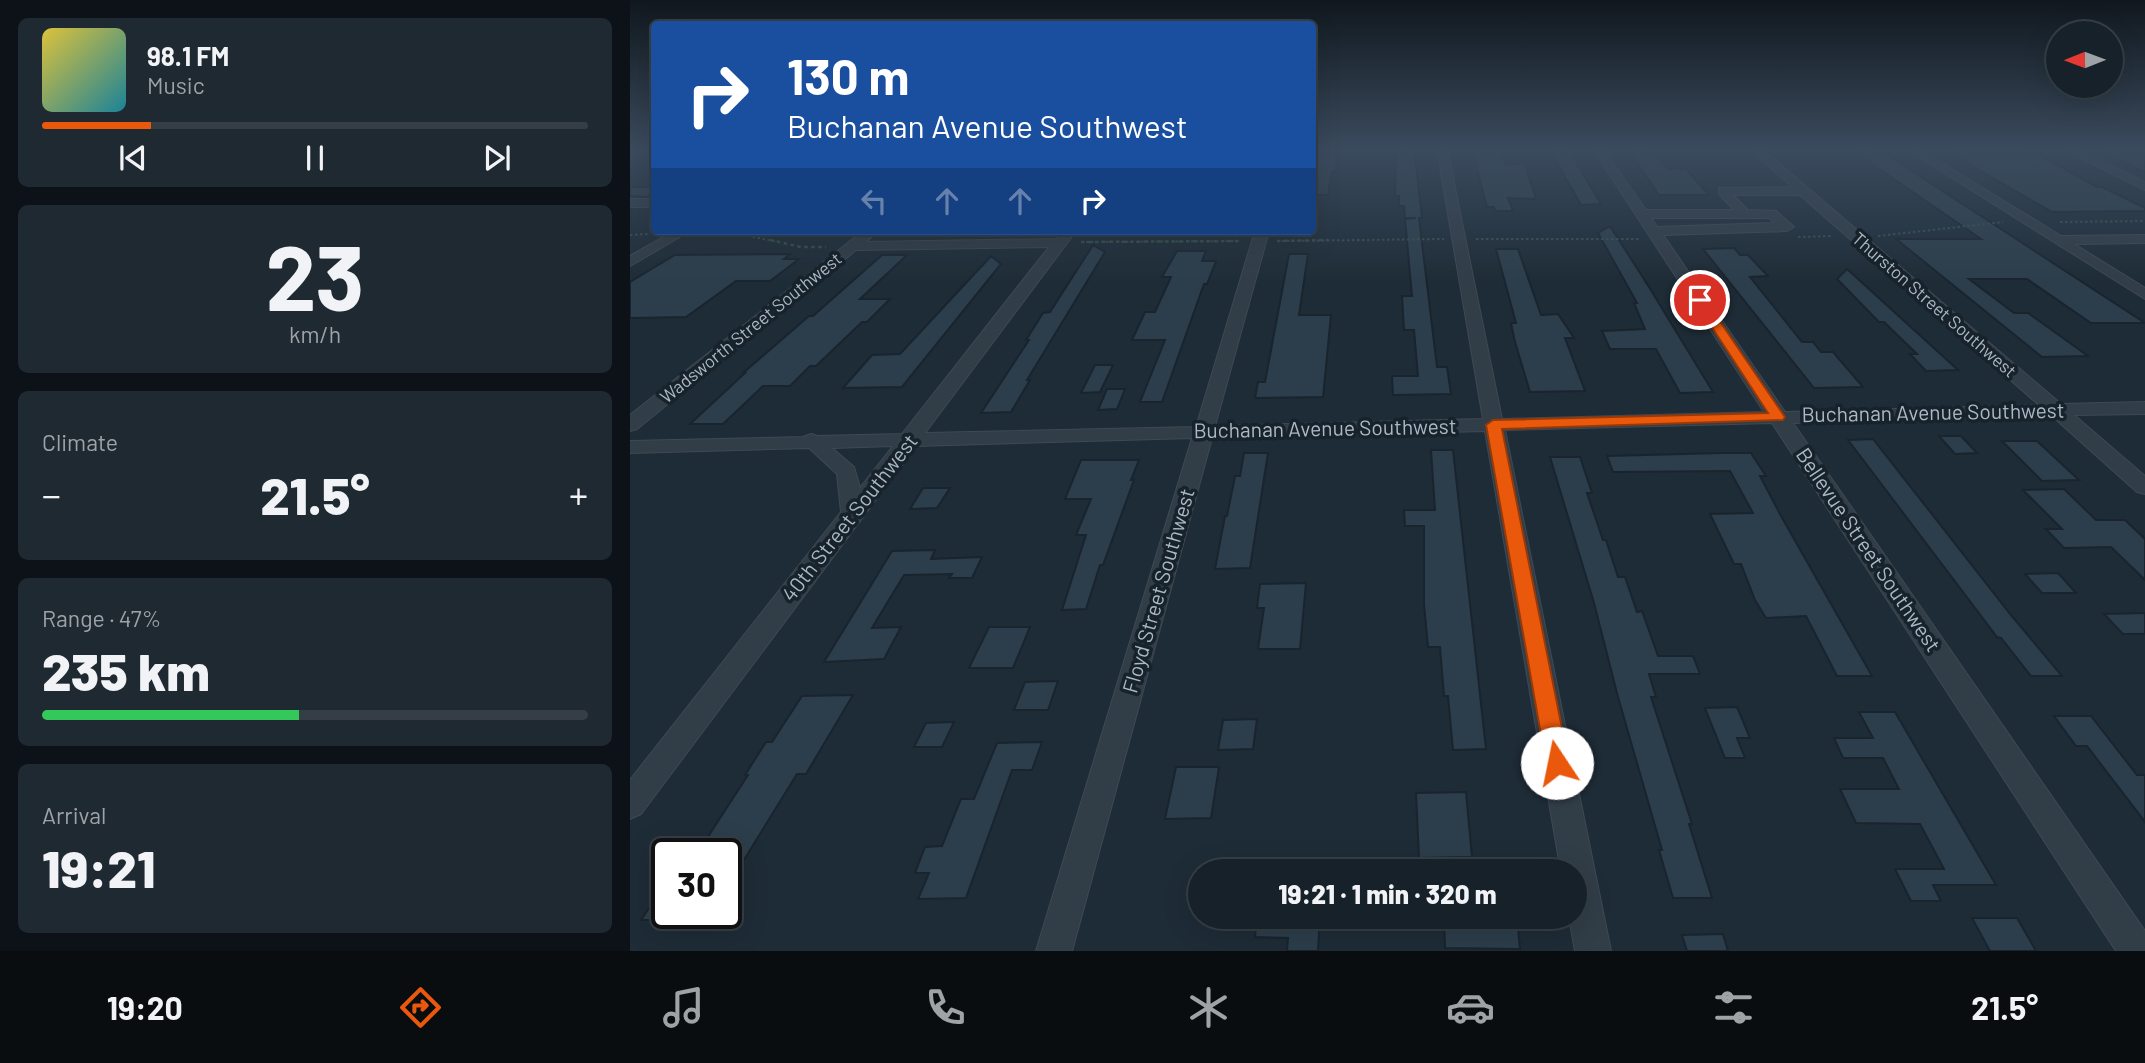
<!DOCTYPE html>
<html lang="en">
<head>
<meta charset="utf-8">
<style>
	:root { --surface:#162129; --page:#1f2931; --text:#f1f3f6; --muted:#9ea3a8; --line:#353e46; --accent:#ea580c }
	body { margin:0; font-family:Barlow,sans-serif; background:var(--page); color:var(--text); height:100vh; display:flex; flex-direction:column; font-size:26px; white-space:nowrap }
	* { box-sizing:border-box; margin:0 }
	p { font-size:23px; color:var(--muted) }
	.icon { flex:none; width:38px; height:38px; fill:none; stroke:currentColor; stroke-width:2; stroke-linecap:round; stroke-linejoin:round }
	.map { position:relative; flex:1; overflow:hidden }
	.sheet { display:flex; flex-direction:column; gap:18px; padding:18px; background:#0c1217; width:630px }
	.sheet>* { flex:none }
	.banner { position:absolute; left:21px; top:21px; width:665px; height:214px; border-radius:7px; box-shadow:0 7px 28px #0002,0 0 0 2px var(--line); background:#1a4fa0; color:#fff; overflow:hidden }
	.needle { width:46px; rotate:269deg }
	.tools { position:absolute; left:1416px; top:21px; display:grid; gap:14px }
	.tools a { display:grid; place-items:center; width:77px; height:77px; border-radius:50%; background:var(--surface); box-shadow:0 7px 28px #0002,0 0 0 2px var(--line); font-size:35px }
	.speed { position:absolute; left:21px; top:838px; display:flex; gap:14px; font-size:35px; font-weight:700; text-align:center }
	.speed>* { display:grid; place-content:center; width:91px; height:91px; border-radius:50%; background:var(--surface); box-shadow:0 7px 28px #0002,0 0 0 2px var(--line); line-height:1 }
	.speed .limit { border:4px solid #111; border-radius:10px; background:#fff; color:#111 }
	.pin { position:absolute; display:grid; place-items:center; width:60px; height:60px; color:#fff; margin:-30px; border:4px solid #fff; border-radius:50%; box-shadow:0 2px 7px #0007 }
	.me { position:absolute; width:77px; margin:-38px; rotate:349deg; stroke-linejoin:round; filter:drop-shadow(0 0 5px #0008) }
	.turn { display:flex; align-items:center; gap:24px; height:147px; padding:0 21px; font-size:32px }
	.turn .icon { width:91px; height:91px; stroke-width:2.5 }
	.turn b { display:block; font-size:49px; line-height:60px }
	.lanes { display:flex; align-items:center; height:66px; padding:0 21px; background:#0003; justify-content:center; gap:35px; direction:ltr }
	.lanes .off { opacity:.35 }
	.big { font-size:52px; font-weight:800; line-height:1.1 }
	.sheet .widget { flex:1; display:flex; flex-direction:column; justify-content:center; gap:10px; min-width:0; padding:0 24px; border-radius:10px; background:var(--page) }
	.sheet .dial { align-items:center; gap:0 }
	.dial b { font-size:91px; line-height:1 }
	.song { display:flex; align-items:center; gap:21px }
	.cover { width:84px; height:84px; border-radius:10px; background:linear-gradient(135deg,hsl(50 70% 55%),hsl(190 70% 35%)) }
	.played { height:7px; border-radius:4px; background:linear-gradient(90deg,var(--accent) 20%,var(--line) 20%) }
	.keys { display:flex; justify-content:space-around; direction:ltr }
	.heat { display:flex; justify-content:space-between; align-items:center; font-size:38px; direction:ltr }
	.charge { height:10px; border-radius:5px; background:linear-gradient(90deg,#34c759 47%,var(--line) 0) }
	.trip { position:absolute; left:558px; top:859px; width:399px; height:70px; border-radius:35px; background:var(--surface); box-shadow:0 7px 28px #0002,0 0 0 2px var(--line); font-weight:800; line-height:70px; text-align:center }
	.menu { display:flex; height:112px; justify-content:space-around; align-items:center; background:#090d10; color:var(--muted) }
	.menu .icon { width:49px; height:49px }
	.menu .on { color:var(--accent) }
	.menu b { font-size:32px; color:var(--text) }
	main { display:flex; flex:1; min-height:0 }
	.map>svg:first-child { display:block }
	.building { fill:#2c3e4b; stroke:#19242e; stroke-width:2 }
	.lines { fill:none; stroke-linecap:round; stroke-linejoin:round }
	.minor-casing { stroke:#3e4954; stroke-width:2 }
	.path-far1 { stroke:#38504f; stroke-width:2; stroke-dasharray:2.5 2.5; stroke-linecap:butt }
	.path { stroke:#38504f; stroke-width:2.5; stroke-dasharray:3.5 3.5; stroke-linecap:butt }
	.minor { fill:#313d47; fill-rule:evenodd }
	.route { fill:#ea580c; stroke:#983908; stroke-width:2 }
	.labels { text-anchor:middle; stroke-width:7; stroke-linejoin:round; paint-order:stroke }
	.far-street-label { font-size:18px; fill:#abb8c5; stroke:#17222b }
	.street-label { font-size:21px; fill:#abb8c5; stroke:#17222b }
</style>
</head>
<body>
<main>
<section class="sheet">
<div class="widget">
<div class="song"><i class="cover"></i><div><b>98.1 FM</b><p>Music</p></div></div>
<div class="played"></div>
<div class="keys"><svg class="icon" aria-label="previous" viewBox="0 0 24 24"><path d="M18 5L8 12l10 7zM5 5v14"/></svg><svg class="icon" aria-label="pause" viewBox="0 0 24 24"><path d="M8 5v14M16 5v14"/></svg><svg class="icon" aria-label="next" viewBox="0 0 24 24"><path d="M6 5l10 7-10 7zM19 5v14"/></svg></div>
</div>
<div class="widget dial"><b>23</b><p>km/h</p></div>
<div class="widget"><p>Climate</p>
<div class="heat"><a>−</a><b class="big">21.5°</b><a>+</a></div>
</div>
<div class="widget"><p>Range · 47%</p><b class="big">235 km</b><div class="charge"></div></div>
<div class="widget"><p>Arrival</p><b class="big">19:21</b></div>
</section>
<div class="map">
<svg width="1515" height="951" viewBox="0 0 1515 951">
	<rect width="100%" height="100%" fill="#1e2c37"/>
	<path class="building" d="M766 149H784L792 218H789L807 367H817L821 394 763 395 762 376H788L784 330H774L772 296H782L775 219 786 218H775L774 206H769V196H765Z
		M919 149H938L971 204 951 205Z
		M998 149H1021L1038 169H1056L1079 195H1029Z
		M1220 149H1248L1515 323H1461L1397 279H1339L1384 313H1398L1458 356 1412 357 1266 239H1351Z
		M1312 149H1398L1467 187H1472L1515 208V211L1422 212Z
		M1464 149H1515V172Z
		M842 150H869L876 164H895L906 199 878 198 883 211H865L864 207H857Z
		M682 154H707L706 171H703L701 177 698 195H682Z
		M0 187H24V197L0 196Z
		M980 226 1019 287 1083 392 1050 393 1026 349H980L972 331 1015 329 1004 303H1007L968 233Z
		M463 245 475 252 397 380H400L381 412 351 413 399 340H396L413 313 420 312Z
		M1104 248 1110 255H1118L1138 276 1120 277 1172 342H1183L1191 352H1203L1233 387 1184 388 1073 249Z
		M866 249H888L911 315 928 314 944 338H935L955 391 900 392 885 342 881 323H886Z
		M547 251H576L572 261H586L577 284H574L532 402H510L535 340H502L515 312H525L541 277H532Z
		M160 254 154 259H169L140 281H106L56 317 0 318V282L45 255Z
		M659 254H678L669 315H701L693 397 625 398 628 382H635Z
		M252 255H277L230 299H260L237 322H232L186 366H180L160 386H133L93 424H60L115 373H113L179 316H183Z
		M361 256 371 264 272 387 213 388 242 355 270 354Z
		M1217 269 1250 299 1328 370 1296 371 1280 354H1287L1254 322H1249L1207 279Z
		M465 365H483L470 392 451 393Z
		M477 389H495L487 409 468 410Z
		M1309 436H1331L1347 453 1325 454Z
		M1243 439 1381 615 1432 676H1401L1371 638 1367 637 1218 440Z
		M1372 441H1407L1449 480 1412 481Z
		M801 450H823L856 749 823 750 818 696H814L810 647H798L794 604V526H775L774 510H805Z
		M614 453H638L620 568 585 569 595 516H597L605 476H610Z
		M1092 453H1121L1136 476H1130L1151 516 1242 676H1207L1176 616 1136 618 1125 600 1111 564H1104L1080 514 1123 513 1100 471 983 472 977 456Z
		M920 457H950L962 493H957L973 540H976L988 577H995L1007 612 1012 611 1028 656H1063L1070 674H1019L1026 697H1021L1062 824H1059L1082 898H1043L1029 850H1032L988 697 964 603Z
		M451 460H509L501 480H504L473 565H470L456 609 432 610 456 535H446L461 499H435Z
		M293 488H320L307 508 280 509Z
		M1434 489 1466 520H1495L1515 539V580L1481 547 1434 548 1416 529H1432L1393 490Z
		M305 550 301 559 352 557 342 578H319L322 574 274 575 242 628 271 627 254 659 194 662 262 551Z
		M1428 573 1446 593H1412L1395 574Z
		M676 583 670 649H628L634 608H627L630 584Z
		M1515 613V634H1493L1474 614Z
		M359 627H400L383 668H339Z
		M428 681 418 710H384L395 682Z
		M223 695 176 774H167L96 889V848L70 849 118 775H115L136 742H142L172 696Z
		M1107 707 1120 738H1107L1115 758H1095L1075 708Z
		M1229 712H1265L1366 885H1303L1311 901H1281L1265 869H1314L1290 824 1226 823 1210 789H1269L1253 758H1213L1204 738H1243Z
		M1424 716H1461L1507 775H1515V822L1457 746H1446Z
		M627 719 623 749 588 750 593 720Z
		M324 722 312 747H284L296 723Z
		M412 742 402 770H382L336 898 288 899 299 873H285L295 847 312 846 331 799H344L367 743Z
		M546 767H589L581 818 535 819Z
		M836 792 842 857 789 858 786 793Z
		M37 882V920H11Z
		M627 917H690L688 951H657L658 938 625 937Z
		M814 917H887L890 949 815 948Z
		M1342 918H1387L1406 951H1360Z
		M1093 934 1098 951H1057L1052 935Z"/>
	<g class="lines">
		<g class="minor-casing">
			<path id="minor" d="M807 149H817L872 419 1134 412 963 149H973L1016 210H1104L1089 194V188L1162 187 1120 149H1132L1431 404 1515 402V414L1444 415 1515 476V494L1507 492 1422 416 1163 423 1515 931V951H1486L1142 423 875 430 981 951H945L939 917H945V872H931L855 431 582 438 442 951H406L562 438 286 446 11 814 0 819V780L211 512 207 474 179 448 0 453V441L173 437 181 434 188 436 272 434 419 247 226 250 7 429 0 431V415L233 231H248L236 242 426 239 432 231H446L295 433 566 427 625 231H639L585 426 853 419ZM1103 195H1170L1409 405 1155 412 1033 235 1157 231 1164 227 1146 211 1118 210ZM1021 218H1139L1145 223 1027 227ZM263 446 230 488 224 467 202 448Z
				M1276 149H1289L1431 236 1515 235V243L1444 244 1515 288V299Z
				M1433 149H1447L1515 182V190Z
				M0 150H24V156H0Z
				M0 199H24V207H0Z
				M44 231H60L0 266V256Z"/>
		</g>
		<path class="path-far1" d="M1430 222 1515 221
			M68 233 110 234 148 242
			M0 235 18 234
			M1248 236 1373 222
			M1168 237 1202 236
			M846 239H1010
			M647 241 814 239
			M451 242 611 241"/>
		<path class="path" d="M140 240 171 247H196
			M647 241 698 240
			M451 242 611 241"/>
		<use href="#minor" class="minor"/>
	</g>
	<linearGradient id="sky" x2="0" y2="1"><stop stop-color="#10181e"/><stop offset="0.53" stop-color="#3b4b5e"/><stop offset="1" stop-color="#3b4b5e" stop-opacity="0"/></linearGradient>
	<rect width="1515" height="282" fill="url(#sky)"/>
	<path class="route" d="M1066 298H1074L1155 417 1153 420 872 429 939 763 935 770 927 773 919 770 916 763 856 425 863 420 1138 413 1064 300Z"/>
	<g class="labels">
		<g class="far-street-label">
			<text transform="translate(1304 305) rotate(41)" y="6">Thurston Street Southwest</text>
			<text transform="translate(121 328) rotate(-39)" y="6">Wadsworth Street Southwest</text>
		</g>
		<g class="street-label">
			<text transform="translate(1303 413) rotate(-1)" y="7">Buchanan Avenue Southwest</text>
			<text transform="translate(695 429) rotate(-1)" y="7">Buchanan Avenue Southwest</text>
			<text transform="translate(220 518) rotate(-52)" y="7">40th Street Southwest</text>
			<text transform="translate(1238 550) rotate(56)" y="7">Bellevue Street Southwest</text>
			<text transform="translate(529 591) rotate(-74)" y="7">Floyd Street Southwest</text>
		</g>
	</g>
</svg>
<div class="tools">
<a><svg class="needle" viewBox="-14 -14 28 28"><path d="M0-13l5 13h-10z" fill="#e53935"/><path d="M0 13l5-13h-10z" fill="#9ea3a8"/></svg></a>
</div>
<div class="speed"><div class="limit">30</div></div>
<div class="pin" style="left:1070px;top:300px;background:#d93025"><svg class="icon" aria-label="arrive" viewBox="0 0 24 24"><path d="M6 21V4h12l-3 4 3 4H6"/></svg></div>
<svg class="me" style="left:927px;top:763px" viewBox="-20 -20 40 40"><circle r="19" fill="#fff"/><path d="M0-13L10 11 0 6-10 11z" fill="#ea580c"/></svg>
<div class="trip">19:21 · 1 min · 320 m</div>
<div class="banner">
<div class="turn"><svg class="icon" aria-label="right" viewBox="0 0 24 24"><path d="M7 20v-9h11M14 6l5 5-5 5"/></svg><div><b>130 m</b>Buchanan Avenue Southwest</div></div>
<div class="lanes"><svg class="icon off" aria-label="left" viewBox="0 0 24 24"><path d="M17 20v-9H6M10 6l-5 5 5 5"/></svg><svg class="icon off" aria-label="ahead" viewBox="0 0 24 24"><path d="M12 20V5M6 11l6-6 6 6"/></svg><svg class="icon off" aria-label="ahead" viewBox="0 0 24 24"><path d="M12 20V5M6 11l6-6 6 6"/></svg><svg class="icon" aria-label="right" viewBox="0 0 24 24"><path d="M7 20v-9h11M14 6l5 5-5 5"/></svg></div>
</div>
</div>
</main>
<nav class="menu">
<b>19:20</b>
<svg class="icon on" aria-label="directions" viewBox="0 0 24 24"><path d="M12 3l9 9-9 9-9-9zM9 14v-3h6M13 9l2 2-2 2"/></svg>
<svg class="icon" aria-label="music" viewBox="0 0 24 24"><path d="M9 18V5l10-2v13"/><circle cx="6" cy="18" r="3"/><circle cx="16" cy="16" r="3"/></svg>
<svg class="icon" aria-label="phone" viewBox="0 0 24 24"><path d="M5 4h4l2 5-3 2q2 4 5 5l2-3 5 2v4C11 20 4 13 5 4z"/></svg>
<svg class="icon" aria-label="climate" viewBox="0 0 24 24"><path d="M12 3v18M4 7l16 10M4 17L20 7"/></svg>
<svg class="icon" aria-label="car" viewBox="0 0 24 24"><path d="M5 17H2v-5l4-1 3-4h7l3 4 3 1v5h-3M9 17h6M6 11h13"/><circle cx="7" cy="17" r="2"/><circle cx="17" cy="17" r="2"/></svg>
<svg class="icon" aria-label="filters" viewBox="0 0 24 24"><path d="M4 7h16M4 17h16"/><circle cx="9" cy="7" r="2"/><circle cx="15" cy="17" r="2"/></svg>
<b>21.5°</b>
</nav>
</body>
</html>
